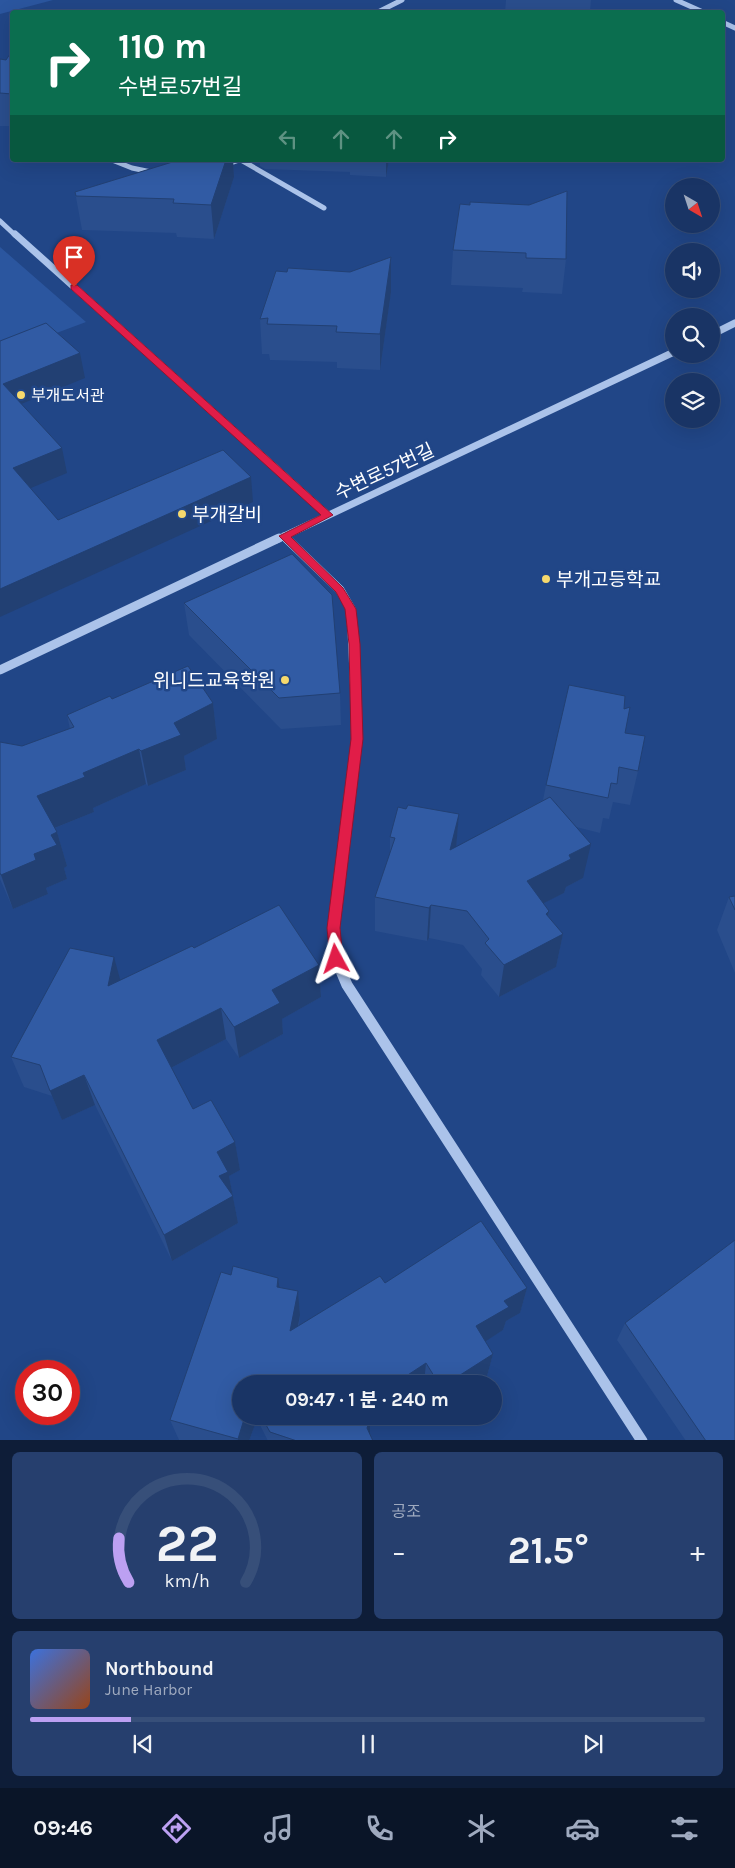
<!DOCTYPE html>
<html lang="ko">
<head>
<meta charset="utf-8">
<style>
	:root { --surface:#193465; --page:#263f6e; --text:#f1f3f6; --muted:#9faabf; --line:#374f79; --accent:#bca0f2 }
	body { margin:0; font-family:Karla,"Noto Sans KR",sans-serif; background:var(--page); color:var(--text); height:100vh; display:flex; flex-direction:column; font-size:19px; white-space:nowrap }
	* { box-sizing:border-box; margin:0 }
	p { font-size:16px; color:var(--muted) }
	.icon { flex:none; width:28px; height:28px; fill:none; stroke:currentColor; stroke-width:2; stroke-linecap:round; stroke-linejoin:round }
	.map { position:relative; height:1440px; overflow:hidden }
	.side { display:flex; flex-direction:column; gap:12px; padding:12px; background:#0e1d38; flex:1 }
	.side>* { flex:none }
	.top-card { position:absolute; left:10px; top:10px; width:715px; height:152px; border-radius:5px; box-shadow:0 5px 20px #0002,0 0 0 1px var(--line); background:#0b6e4f; color:#fff; overflow:hidden }
	.needle { width:32px; rotate:141deg }
	.tools { position:absolute; left:665px; top:178px; display:grid; gap:10px }
	.tools a { display:grid; place-items:center; width:55px; height:55px; border-radius:50%; background:var(--surface); box-shadow:0 5px 20px #0002,0 0 0 1px var(--line); font-size:25px }
	.speed { position:absolute; left:15px; top:1360px; display:flex; gap:10px; font-size:25px; font-weight:700; text-align:center }
	.speed>* { display:grid; place-content:center; width:65px; height:65px; border-radius:50%; background:var(--surface); box-shadow:0 5px 20px #0002,0 0 0 1px var(--line); line-height:1 }
	.speed .limit { border:8px solid #d22; background:#fff; color:#111 }
	.pin { position:absolute; display:grid; place-items:center; width:42px; height:42px; color:#fff; margin:-51px -21px; border-radius:50% 50% 50% 0; rotate:-45deg; box-shadow:0 0 5px #0007 }
	.pin .icon { rotate:45deg }
	.me { position:absolute; width:55px; margin:-28px; rotate:355deg; stroke-linejoin:round; filter:drop-shadow(0 0 4px #0008) }
	.turn { display:flex; align-items:center; gap:18px; height:105px; padding:0 25px; font-size:22px }
	.turn .icon { width:65px; height:65px; stroke-width:2.5 }
	.turn b { display:block; font-size:35px; line-height:42px }
	.lanes { display:flex; align-items:center; height:48px; padding:0 25px; background:#0003; justify-content:center; gap:25px; direction:ltr }
	.lanes .off { opacity:.35 }
	.big { font-size:38px; font-weight:700; line-height:1.1 }
	.side .tile { flex:1; display:flex; flex-direction:column; justify-content:center; gap:8px; min-width:0; padding:0 18px; border-radius:8px; background:var(--page) }
	.side .dial { align-items:center; gap:0 }
	.dial svg { height:130px; overflow:visible; fill:none; stroke:var(--line); stroke-width:7; stroke-linecap:round; text-anchor:middle }
	.dial text { fill:var(--text); stroke:none }
	.song { display:flex; align-items:center; gap:15px }
	.cover { width:60px; height:60px; border-radius:8px; background:linear-gradient(135deg,hsl(220 70% 55%),hsl(20 70% 35%)) }
	.played { height:5px; border-radius:2px; background:linear-gradient(90deg,var(--accent) 15%,var(--line) 15%) }
	.keys { display:flex; justify-content:space-around; direction:ltr }
	.heat { display:flex; justify-content:space-between; align-items:center; font-size:28px; direction:ltr }
	.side .tiles { flex:1; display:grid; gap:12px; grid-template-columns:1fr 1fr }
	.tile:last-child { grid-column:span 2 }
	.trip { position:absolute; left:232px; top:1375px; width:270px; height:50px; border-radius:25px; background:var(--surface); box-shadow:0 5px 20px #0002,0 0 0 1px var(--line); font-weight:700; line-height:50px; text-align:center }
	.dock { display:flex; height:80px; justify-content:space-around; align-items:center; background:#0a1528; color:var(--muted) }
	.dock .icon { width:35px; height:35px }
	.dock .selected { color:var(--accent) }
	.dock b { font-size:22px; color:var(--text) }
	.map>svg:first-child { display:block }
	.green { fill:#2b569f }
	.lines { fill:none; stroke-linecap:round; stroke-linejoin:round }
	.minor-far3 { stroke:#abc3ea; stroke-width:5 }
	.minor-far2 { stroke:#abc3ea; stroke-width:7 }
	.minor-far1 { stroke:#abc3ea; stroke-width:9 }
	.minor { stroke:#abc3ea; stroke-width:11 }
	.wall { fill:#2a4e8d }
	.shaded-wall { fill:#224073 }
	.building { fill:#315ba4; stroke:#224073 }
	.route { fill:#e11d48; stroke:#92132f }
	.poi-dot { fill:#f6d96d; stroke:#214687; stroke-width:2 }
	.labels { text-anchor:middle; stroke-width:5; stroke-linejoin:round; paint-order:stroke }
	.far-poi-label { font-size:16px; fill:#fff; stroke:#214687; text-anchor:start }
	.street-label { font-size:19px; fill:#fff; stroke:#214687 }
	.poi-label { font-size:19px; fill:#fff; stroke:#214687; text-anchor:start }
</style>
</head>
<body>
<div class="map">
<svg width="735" height="1441" viewBox="0 0 735 1441">
	<rect width="100%" height="100%" fill="#214687"/>
	<path class="green" d="M0 0H53L0 14Z
		M0 247 86 322 0 354Z"/>
	<g class="lines">
		<path class="minor-far3" d="M676 0 703 12
			M378 12 402 0
			M722 22 735 28
			M112 160 132 168 156 173
			M241 160 324 208
			M223 166 239 160
			M0 221 16 236"/>
		<path class="minor-far2" d="M15 234 328 515
			M711 335 735 323
			M284 536 288 540
			M276 540 674 352"/>
		<path class="minor-far1" d="M286 538 340 590 351 609 357 739 333 933
			M0 670 279 538"/>
		<path class="minor" d="M333 931 336 959 347 985 642 1441"/>
	</g>
	<path class="wall" d="M506 0H591L590 12H505Z
		M12 54V126H0V59L6 60Z
		M179 160H233L234 177 214 239 177 237 176 233 82 230 75 192Z
		M260 160H389L386 177 350 175V172L265 169 260 166Z
		M460 204 566 259 562 294 522 292 523 288 451 285 453 250Z
		M391 257V292L380 370 337 368V362L270 360 269 354H262L260 319 287 272H350Z
		M184 603 340 693 341 725 281 729 189 635Z
		M112 699 213 703 217 739 184 756 186 770 148 786 146 784 93 808 94 812 55 828 57 832 67 866 64 868 67 879 46 888 48 894 13 909 0 879V742L22 746 70 729 67 715Z
		M624 709 625 733 638 771 630 805 613 802 609 819 603 818 600 833 576 827 583 878 566 887 564 893 543 903 549 911 548 917 563 934 556 967 499 997 481 975 482 969 463 945 429 938 427 941 375 931V897L390 854V837L459 814 456 847 543 800 546 785Z
		M735 896V973L717 930 729 897Z
		M194 948 319 965 321 997 282 1019 283 1034 239 1058 226 1039 171 1068 193 1109 235 1142 240 1170 229 1176 238 1223 172 1261 95 1105 62 1120 52 1096 24 1087 11 1057 120 980Z
		M231 1275 278 1278 279 1288 298 1291 300 1315 299 1326 385 1283 527 1288 520 1313 506 1321 503 1330 485 1341 493 1354 487 1376 476 1384H241V1416H376L370 1420V1435L373 1441H268L257 1419 249 1441H181L179 1440 170 1420Z
		M625 1323 735 1441H686L617 1340Z"/>
	<path class="shaded-wall" d="M226 160H233L234 177 214 239 211 205Z
		M386 160H389L386 177Z
		M391 257V292L380 370V334Z
		M80 353 85 378 9 409 3 384Z
		M62 448 67 473 19 493 13 468Z
		M251 477 253 502 0 617V589Z
		M213 703 217 739 184 756 186 770 148 786 141 751 174 723Z
		M139 749 146 784 93 808 94 812 47 831 37 796 83 773Z
		M459 814 456 849 450 850Z
		M57 832 67 866 64 868 67 879 46 888 48 894 13 909 1 875 34 854 51 835Z
		M591 844 583 878 566 887 564 893 522 914 527 881 569 855Z
		M431 905 429 938 427 941 429 908Z
		M549 911 542 944 563 934 556 967 499 997 504 965Z
		M114 957 123 990 108 986Z
		M319 965 321 997 282 1019 283 1034 239 1058 234 1027 272 990Z
		M221 1008 226 1039 165 1071 157 1040Z
		M84 1075 95 1105 62 1120 50 1091Z
		M235 1142 240 1170 229 1176 238 1223 172 1261 164 1235 219 1176 217 1152Z
		M278 1278 282 1303 277 1287Z
		M527 1288 520 1313 506 1321 503 1330 472 1350 476 1326 504 1301Z
		M298 1291 300 1315 293 1354 290 1331Z
		M493 1354 487 1376 476 1384H446Z
		M426 1363 424 1384H394Z
		M245 1416H256L257 1419 249 1441H238V1439Z
		M363 1416H376L363 1425Z
		M370 1420V1441L367 1428Z"/>
	<path class="building" d="M10 54H12V94L0 93V59L6 60Z
		M179 160H226L211 205 173 203 174 199 76 196 75 192Z
		M567 191 566 259 526 258V253L453 250 460 204 470 205V202L529 205Z
		M391 257 380 334 336 332 337 326 267 324 268 318 260 319 276 271 287 272 288 268 350 272Z
		M46 323 80 353 3 384 62 448 13 468 58 520 223 450 251 477 0 589V341Z
		M292 554 332 595 340 693 279 698 184 603Z
		M188 666 213 703 174 723 181 735 141 751 139 749 83 773 85 777 37 796 57 832 51 835 57 845 34 854 36 860 1 875 0 873V742L22 746 74 727 67 715 110 696 112 699Z
		M569 685 625 696 624 709 630 707 625 733 645 736 638 771 619 767 617 784 611 783 608 798 546 785Z
		M550 797 591 844 569 855 571 859 527 881 549 911 546 914 563 934 504 965 485 943 489 939 467 911 431 905 429 908 375 897 395 838 390 837 398 807 406 809 408 805 459 814 450 850Z
		M735 896V910L729 897Z
		M279 905 319 965 272 990 280 1003 234 1027 221 1008 157 1040 193 1109 211 1100 235 1142 217 1152 228 1172 219 1176 233 1196 164 1235 84 1075 50 1091 40 1065 11 1057 70 948 114 957 108 986 192 946 194 948Z
		M481 1221 527 1288 504 1301 509 1307 476 1326 493 1354 446 1384H439L426 1363 394 1384H241V1416H245L238 1439 170 1420 221 1272 231 1275 233 1266 278 1278 277 1287 298 1291 290 1331 380 1276 385 1283Z
		M735 1240V1441H706L625 1323Z
		M261 1416H368L370 1420 367 1428 373 1441H297L270 1432Z"/>
	<path class="route" d="M71 285H77L333 515 291 537 343 588 356 609 360 644 363 739 340 928 343 959 341 963H331L330 959 327 928 351 739 349 644 345 609 336 592 279 536 321 515 71 289Z"/>
	<g class="poi-dot">
		<circle cx="21" cy="395" r="5"/>
		<circle cx="182" cy="514" r="5"/>
		<circle cx="546" cy="579" r="5"/>
		<circle cx="285" cy="680" r="5"/>
	</g>
	<g class="labels">
		<g class="far-poi-label">
			<text x="31" y="401">부개도서관</text>
		</g>
		<g class="street-label">
			<text transform="translate(384 471) rotate(-25)" y="7">수변로57번길</text>
		</g>
		<g class="poi-label">
			<text x="192" y="521">부개갈비</text>
			<text x="556" y="586">부개고등학교</text>
			<text x="275" y="687" text-anchor="end">위니드교육학원</text>
		</g>
	</g>
</svg>
<div class="tools">
<a><svg class="needle" viewBox="-14 -14 28 28"><path d="M0-13l5 13h-10z" fill="#e53935"/><path d="M0 13l5-13h-10z" fill="#9faabf"/></svg></a>
<a><svg class="icon" aria-label="sound" viewBox="0 0 24 24"><path d="M4 9h4l5-4v14l-5-4H4zM17 9q2 3 0 6"/></svg></a>
<a><svg class="icon" aria-label="search" viewBox="0 0 24 24"><circle cx="10" cy="10" r="6"/><path d="M15 15l6 6"/></svg></a>
<a><svg class="icon" aria-label="layers" viewBox="0 0 24 24"><path d="M12 4l9 5-9 5-9-5zM3 14l9 5 9-5"/></svg></a>
</div>
<div class="speed"><div class="limit">30</div></div>
<div class="pin" style="left:74px;top:287px;background:#d93025"><svg class="icon" aria-label="arrive" viewBox="0 0 24 24"><path d="M6 21V4h12l-3 4 3 4H6"/></svg></div>
<svg class="me" style="left:336px;top:959px" viewBox="-20 -20 40 40"><path d="M0-17L14 15 0 8-14 15z" fill="#e11d48" stroke="#fff" stroke-width="4"/></svg>
<div class="trip">09:47 · 1 분 · 240 m</div>
<div class="top-card">
<div class="turn"><svg class="icon" aria-label="right" viewBox="0 0 24 24"><path d="M7 20v-9h11M14 6l5 5-5 5"/></svg><div><b>110 m</b>수변로57번길</div></div>
<div class="lanes"><svg class="icon off" aria-label="left" viewBox="0 0 24 24"><path d="M17 20v-9H6M10 6l-5 5 5 5"/></svg><svg class="icon off" aria-label="ahead" viewBox="0 0 24 24"><path d="M12 20V5M6 11l6-6 6 6"/></svg><svg class="icon off" aria-label="ahead" viewBox="0 0 24 24"><path d="M12 20V5M6 11l6-6 6 6"/></svg><svg class="icon" aria-label="right" viewBox="0 0 24 24"><path d="M7 20v-9h11M14 6l5 5-5 5"/></svg></div>
</div>
</div>
<section class="side">
<div class="tiles">
<div class="tile dial"><svg viewBox="0 0 100 80">
<path d="M14 69A42 42 0 1 1 86 69"/>
<path d="M14 69A42 42 0 0 1 8 42" stroke="#bca0f2"/>
<text x="50" y="56" font-size="32" font-weight="700">22</text>
<text x="50" y="72" font-size="11">km/h</text>
</svg></div>
<div class="tile"><p>공조</p>
<div class="heat"><a>−</a><b class="big">21.5°</b><a>+</a></div>
</div>
<div class="tile">
<div class="song"><i class="cover"></i><div><b>Northbound</b><p>June Harbor</p></div></div>
<div class="played"></div>
<div class="keys"><svg class="icon" aria-label="previous" viewBox="0 0 24 24"><path d="M18 5L8 12l10 7zM5 5v14"/></svg><svg class="icon" aria-label="pause" viewBox="0 0 24 24"><path d="M8 5v14M16 5v14"/></svg><svg class="icon" aria-label="next" viewBox="0 0 24 24"><path d="M6 5l10 7-10 7zM19 5v14"/></svg></div>
</div>
</div>
</section>
<nav class="dock">
<b>09:46</b>
<svg class="icon selected" aria-label="directions" viewBox="0 0 24 24"><path d="M12 3l9 9-9 9-9-9zM9 14v-3h6M13 9l2 2-2 2"/></svg>
<svg class="icon" aria-label="music" viewBox="0 0 24 24"><path d="M9 18V5l10-2v13"/><circle cx="6" cy="18" r="3"/><circle cx="16" cy="16" r="3"/></svg>
<svg class="icon" aria-label="phone" viewBox="0 0 24 24"><path d="M5 4h4l2 5-3 2q2 4 5 5l2-3 5 2v4C11 20 4 13 5 4z"/></svg>
<svg class="icon" aria-label="climate" viewBox="0 0 24 24"><path d="M12 3v18M4 7l16 10M4 17L20 7"/></svg>
<svg class="icon" aria-label="car" viewBox="0 0 24 24"><path d="M5 17H2v-5l4-1 3-4h7l3 4 3 1v5h-3M9 17h6M6 11h13"/><circle cx="7" cy="17" r="2"/><circle cx="17" cy="17" r="2"/></svg>
<svg class="icon" aria-label="filters" viewBox="0 0 24 24"><path d="M4 7h16M4 17h16"/><circle cx="9" cy="7" r="2"/><circle cx="15" cy="17" r="2"/></svg>
</nav>
</body>
</html>
